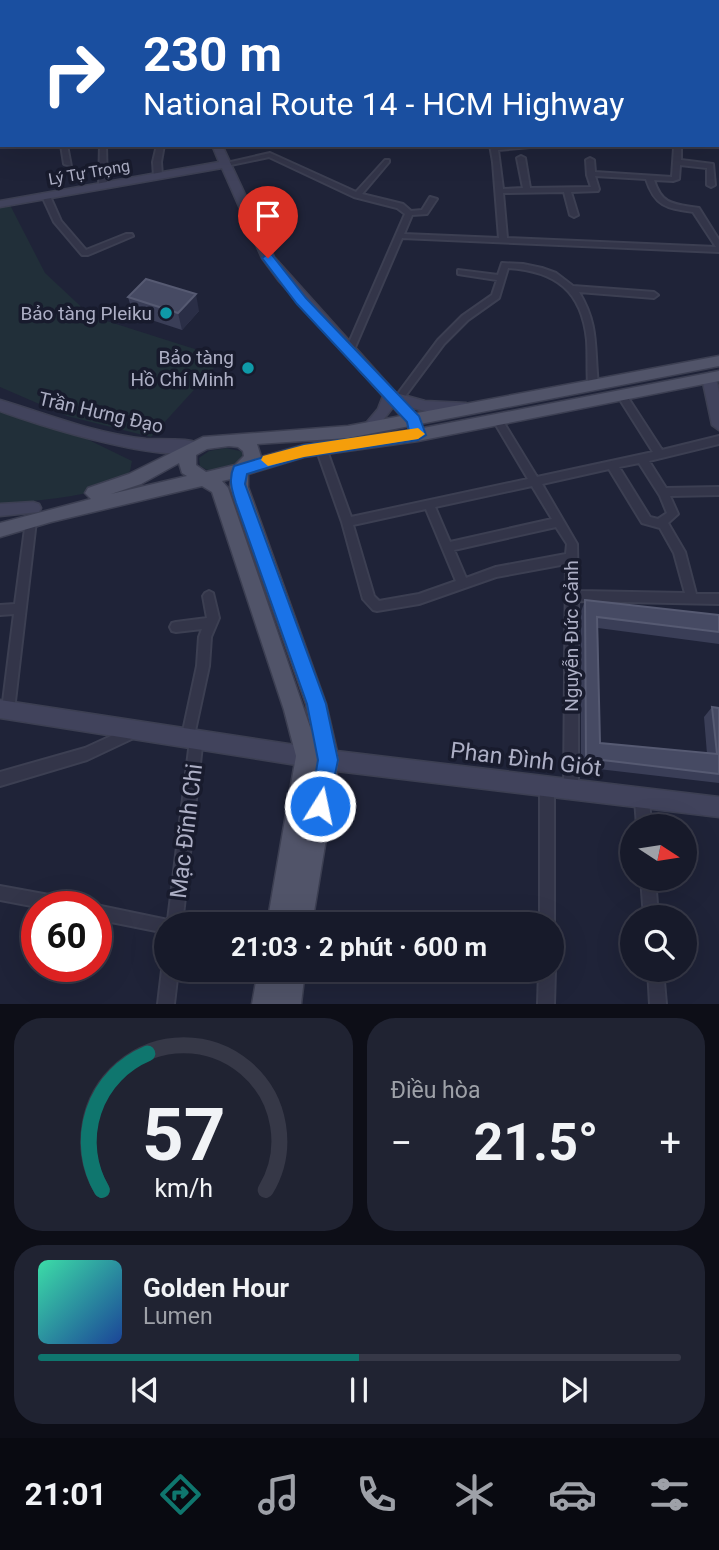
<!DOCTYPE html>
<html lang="vi">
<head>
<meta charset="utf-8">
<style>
	:root { --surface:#171a2a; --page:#202332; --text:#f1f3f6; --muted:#9ea1a8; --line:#363847; --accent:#0f766e }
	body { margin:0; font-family:Roboto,sans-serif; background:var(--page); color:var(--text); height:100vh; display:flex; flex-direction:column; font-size:26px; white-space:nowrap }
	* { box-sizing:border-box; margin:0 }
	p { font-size:23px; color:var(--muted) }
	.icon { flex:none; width:38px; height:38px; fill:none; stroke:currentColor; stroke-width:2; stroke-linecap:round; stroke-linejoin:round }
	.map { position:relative; height:1004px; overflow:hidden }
	.side { display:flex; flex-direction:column; gap:14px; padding:14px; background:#0d0e17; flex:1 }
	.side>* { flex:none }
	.banner { position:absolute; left:0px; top:0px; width:719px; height:147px; box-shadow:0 7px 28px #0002,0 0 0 2px var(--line); background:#1a4fa0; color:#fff; overflow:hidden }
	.needle { width:46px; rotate:102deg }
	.tools { position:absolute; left:620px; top:814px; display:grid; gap:14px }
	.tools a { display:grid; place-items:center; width:77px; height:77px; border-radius:50%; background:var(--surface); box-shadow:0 7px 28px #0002,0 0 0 2px var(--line); font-size:35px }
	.speed { position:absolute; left:21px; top:891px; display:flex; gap:14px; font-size:35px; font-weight:700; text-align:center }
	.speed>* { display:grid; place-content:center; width:91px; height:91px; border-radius:50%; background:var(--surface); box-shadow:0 7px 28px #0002,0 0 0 2px var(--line); line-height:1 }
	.speed .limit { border:10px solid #d22; background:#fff; color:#111 }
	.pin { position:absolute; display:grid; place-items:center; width:60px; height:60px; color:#fff; margin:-72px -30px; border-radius:50% 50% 50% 0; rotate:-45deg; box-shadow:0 0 7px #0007 }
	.pin .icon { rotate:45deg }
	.me { position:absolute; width:77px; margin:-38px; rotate:10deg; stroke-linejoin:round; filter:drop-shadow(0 0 5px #0008) }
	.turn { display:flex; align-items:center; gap:24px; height:147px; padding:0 28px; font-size:32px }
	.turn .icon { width:91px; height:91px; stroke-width:2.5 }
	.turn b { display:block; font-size:49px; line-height:60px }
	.big { font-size:52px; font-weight:700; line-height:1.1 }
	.side .widget { flex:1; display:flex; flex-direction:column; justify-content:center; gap:10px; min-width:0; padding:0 24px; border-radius:28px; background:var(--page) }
	.side .dial { align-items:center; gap:0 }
	.dial svg { height:182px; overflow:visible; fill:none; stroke:var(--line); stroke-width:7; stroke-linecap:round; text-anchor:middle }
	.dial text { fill:var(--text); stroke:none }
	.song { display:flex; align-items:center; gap:21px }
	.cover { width:84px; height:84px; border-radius:10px; background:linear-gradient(135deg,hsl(160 70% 55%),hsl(220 70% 35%)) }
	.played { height:7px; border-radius:4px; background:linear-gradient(90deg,var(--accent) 50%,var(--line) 50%) }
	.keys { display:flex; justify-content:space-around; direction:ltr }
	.heat { display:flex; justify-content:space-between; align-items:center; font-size:38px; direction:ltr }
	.side .tiles { flex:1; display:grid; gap:14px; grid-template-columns:1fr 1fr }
	.widget:last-child { grid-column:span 2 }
	.trip { position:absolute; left:154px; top:912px; width:410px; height:70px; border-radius:35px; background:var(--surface); box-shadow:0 7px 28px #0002,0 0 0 2px var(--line); font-weight:700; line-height:70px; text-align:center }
	.menu { display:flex; height:112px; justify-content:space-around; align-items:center; background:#090a11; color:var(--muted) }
	.menu .icon { width:49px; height:49px }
	.menu .active { color:var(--accent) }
	.menu b { font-size:32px; color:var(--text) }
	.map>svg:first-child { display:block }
	.green { fill:#212f39 }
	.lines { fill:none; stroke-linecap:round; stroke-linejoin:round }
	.street-casing { stroke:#3c3f52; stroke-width:4 }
	.secondary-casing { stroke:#3c3f52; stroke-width:3 }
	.primary-casing { stroke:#3c3f52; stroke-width:3 }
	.street { fill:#333549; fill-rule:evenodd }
	.secondary { fill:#41435c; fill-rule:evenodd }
	.primary { fill:#515469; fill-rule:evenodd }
	.wall { fill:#3a3e57 }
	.shaded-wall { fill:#2a2e46 }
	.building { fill:#464a63; stroke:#565a72; stroke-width:2 }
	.route { fill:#1a73e8; stroke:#114b97; stroke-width:2 }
	.slow { fill:#f59e0b }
	.culture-dot { fill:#0f9aa8; stroke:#181b2d; stroke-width:2.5 }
	.labels { text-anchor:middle; stroke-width:7; stroke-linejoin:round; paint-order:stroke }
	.far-street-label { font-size:16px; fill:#adafc5; stroke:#181b2d }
	.poi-label { font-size:19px; fill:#adafc5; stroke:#181b2d; text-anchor:end }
	.street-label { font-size:19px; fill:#adafc5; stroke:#181b2d }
	.near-street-label { font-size:23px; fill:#adafc5; stroke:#181b2d }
</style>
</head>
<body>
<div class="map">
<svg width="719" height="1004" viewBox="0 0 719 1004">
	<rect width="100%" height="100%" fill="#1f2338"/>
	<path class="green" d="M10 205 45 273 91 316 223 358 151 437 67 416 0 387V207Z
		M0 405 58 425 132 461C131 464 131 468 130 471 117 497 27 501 0 504Z
		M226 448 245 452 244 463 209 471 200 466 199 458 209 451Z"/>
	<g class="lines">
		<g class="street-casing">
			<path id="street" d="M206 0H213L215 2H208Z
				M633 0H658L666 2H638Z
				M718 4H719V8H718Z
				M718 55H719V59H718Z
				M2 116V121H0V117Z
				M61 145H67L71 166 64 164Z
				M100 145H106L107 186 103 188 99 186Z
				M157 145H164L161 162 162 176 158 178 154 176 153 162Z
				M490 145H533L530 147 498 150 503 189 523 188 517 158 521 156 525 158 530 188 591 187 587 175 586 160 590 158 594 160 595 172 672 177 674 148 671 145H680L681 147V160L713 164 715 185 711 187 707 185V168L680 165 679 179 673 181 654 180C662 206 675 204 699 208L719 240V252L402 238 353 352 349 355 345 352 405 214 397 208 354 197 269 157 226 166 222 164 270 153 356 192 385 160H389V162L362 194 403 204 411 211 422 210 430 197 437 199 427 214 412 215 404 234 499 238 493 162ZM595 176 646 179C655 207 667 208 693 212L716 247 507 238 503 193 564 192 570 215 574 217 578 215 571 192 598 191 599 189Z
				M43 194H49L61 221 86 250 126 234H132L133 236 88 255H82L54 222 42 196Z
				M502 263 523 264 542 268 556 273 573 286 654 292 658 295 654 298 579 292C599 325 594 348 598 384L593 387 588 384C587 369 588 355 587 340 582 291 556 271 508 268L499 298 468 320 444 344 400 403H394L392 401 394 399 438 340 462 316 492 295 497 280 458 274V270L498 275Z
				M622 392 625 393 662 450 719 436V444L649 461 666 488 719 487V495L670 496 678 514 668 523 685 552 696 594H719V604L578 601V788L576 793 571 795 566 793 564 788 566 564 496 577 419 604 377 611 373 610 363 599 342 522 316 448 321 444 326 448 351 517 528 479 493 420 498 416 501 418 537 477 653 452 617 395ZM639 463 660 496 667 513 658 519 650 517 619 467ZM609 469 642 523 660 528 674 553 685 593 578 591 577 544 542 484ZM532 486 552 519 450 542 435 507ZM426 509 456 581 419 594 379 601 374 596 353 525ZM556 527 567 544 566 554 496 567 466 578 454 550Z
				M31 517 35 518 36 521 14 710 12 714 8 716 4 714 2 710 14 614 0 615V605L15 604 26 521 27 518Z
				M209 591 213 593 219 618 211 637 209 666 195 731 202 733 203 737 182 924H166V933L96 919V906H92L96 905 168 920 190 741 183 740 182 736 197 666 199 637 202 629 176 632 172 631 170 627 172 623 176 622 207 618 203 596 205 593Z
				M135 725 140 727 141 731 140 735 87 760 0 786V772L85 748Z
				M547 780 552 782 554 787V924L551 930V924H540V787L542 782Z
				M642 792 647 794 649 799 651 826H637L635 799 637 794Z
				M641 878H655L658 917H644Z
				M0 886 71 899 76 901 78 906 37 907 0 900Z
				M166 964V970H178L174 1004H158L162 970Z
				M551 964 555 970 554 1004H538L539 970H551Z
				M648 970H663L666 1004H650Z"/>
		</g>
		<g class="secondary-casing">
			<path id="secondary" d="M96 0H105L106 2H97Z
				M0 74H2V80H0Z
				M212 145H222L274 257 396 393 425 401 466 403 473 408 471 412 425 411 409 407 418 416 425 435 418 440 413 439 406 422 393 407 374 432H364L362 428 378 409 383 396 279 281 262 258 222 168 0 207V201L219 162Z
				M709 373 716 378 719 392V430L712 425 702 378Z
				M0 400C50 415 93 433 146 439 159 440 196 437 202 446 183 472 29 422 0 411Z
				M33 502 39 504 41 508 39 512 0 516V504Z
				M0 700 328 750 719 797V817L328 770 0 718Z"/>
		</g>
		<g class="primary-casing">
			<path id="primary" d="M719 356V366L348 438 257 444 261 457 304 445 418 429 719 371V381L418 441 304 457 248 474V487L326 704 339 760 312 924H267L296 756 284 710 212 492 202 486 51 522 0 537V523L91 499 85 493 88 488 129 474 203 437 348 426ZM229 446 238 447 243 451 244 456 235 465 206 472 196 465V455L207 449ZM179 463 182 473 187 476 111 494 141 484ZM231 479 230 487 306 704 311 730 228 488 222 481Z
				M258 970H305L301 1004H252Z"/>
		</g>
		<use href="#street" class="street"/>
		<use href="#secondary" class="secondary"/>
		<use href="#primary" class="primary"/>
	</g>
	<path class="wall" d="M128 297 199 311 182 330 133 314Z
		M585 600 719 615V644L598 628 600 743 707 754 704 717 712 707 719 708V783L581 767V612Z"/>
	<path class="shaded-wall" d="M196 294 199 311 182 330 178 313Z"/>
	<path class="building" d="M146 279 196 294 178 313 128 297Z
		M585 600 719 615V632L597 617 600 743 717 754 712 707 719 708V774L586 758Z"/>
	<path class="route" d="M268 254 272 255 306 298 419 416 426 435 418 440 304 457 247 474 245 484 252 503 326 704 338 760 327 813 320 816 313 813 310 806 318 760 307 704 236 503C232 490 228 480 234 466L304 445 409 431 407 422 297 304 262 258Z"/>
	<path class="slow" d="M418 428 425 434 418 439 304 457 268 466 261 460 263 456 304 445Z"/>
	<g class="culture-dot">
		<circle cx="166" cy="313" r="7"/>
		<circle cx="248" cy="368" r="7"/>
	</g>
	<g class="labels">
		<g class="far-street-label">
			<text transform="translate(89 172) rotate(-10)" y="6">Lý Tự Trọng</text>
		</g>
		<g class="poi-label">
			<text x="152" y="320">Bảo tàng Pleiku</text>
			<text x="234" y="364">Bảo tàng<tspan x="234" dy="22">Hồ Chí Minh</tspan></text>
		</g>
		<g class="street-label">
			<text transform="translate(101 412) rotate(13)" y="7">Trần Hưng Đạo</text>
			<text transform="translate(571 636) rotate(-90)" y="7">Nguyễn Đức Cảnh</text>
		</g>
		<g class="near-street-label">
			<text transform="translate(526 759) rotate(7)" y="8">Phan Đình Giót</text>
			<text transform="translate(186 831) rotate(-83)" y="8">Mạc Đĩnh Chi</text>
		</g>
	</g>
</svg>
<div class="tools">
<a><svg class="needle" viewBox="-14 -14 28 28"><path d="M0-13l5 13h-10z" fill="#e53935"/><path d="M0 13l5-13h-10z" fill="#9ea1a8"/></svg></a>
<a><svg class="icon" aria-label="search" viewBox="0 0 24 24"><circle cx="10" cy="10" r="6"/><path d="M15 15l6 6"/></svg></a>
</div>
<div class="speed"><div class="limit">60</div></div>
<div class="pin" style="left:268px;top:258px;background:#d93025"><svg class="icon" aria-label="arrive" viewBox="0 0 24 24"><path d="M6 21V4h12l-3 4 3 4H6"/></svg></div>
<svg class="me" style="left:320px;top:806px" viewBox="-20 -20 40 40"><circle r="17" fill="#1a73e8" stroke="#fff" stroke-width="3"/><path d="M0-11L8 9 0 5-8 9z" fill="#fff"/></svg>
<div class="trip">21:03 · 2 phút · 600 m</div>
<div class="banner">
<div class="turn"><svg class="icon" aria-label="right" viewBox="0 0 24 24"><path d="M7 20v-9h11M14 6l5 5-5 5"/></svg><div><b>230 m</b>National Route 14 - HCM Highway</div></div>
</div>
</div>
<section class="side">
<div class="tiles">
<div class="widget dial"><svg viewBox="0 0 100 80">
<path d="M14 69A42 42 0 1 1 86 69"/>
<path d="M14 69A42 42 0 0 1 34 9" stroke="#0f766e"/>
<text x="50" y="56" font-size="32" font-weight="700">57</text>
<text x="50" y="72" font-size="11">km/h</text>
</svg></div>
<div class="widget"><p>Điều hòa</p>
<div class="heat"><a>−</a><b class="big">21.5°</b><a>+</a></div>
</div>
<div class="widget">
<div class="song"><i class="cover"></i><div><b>Golden Hour</b><p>Lumen</p></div></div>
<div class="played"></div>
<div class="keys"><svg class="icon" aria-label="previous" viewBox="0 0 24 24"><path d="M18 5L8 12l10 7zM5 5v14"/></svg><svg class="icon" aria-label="pause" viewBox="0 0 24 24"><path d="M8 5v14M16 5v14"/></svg><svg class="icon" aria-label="next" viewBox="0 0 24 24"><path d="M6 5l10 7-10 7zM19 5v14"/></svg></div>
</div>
</div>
</section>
<nav class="menu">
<b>21:01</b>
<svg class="icon active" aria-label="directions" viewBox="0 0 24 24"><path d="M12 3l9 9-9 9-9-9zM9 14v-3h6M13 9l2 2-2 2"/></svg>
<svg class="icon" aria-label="music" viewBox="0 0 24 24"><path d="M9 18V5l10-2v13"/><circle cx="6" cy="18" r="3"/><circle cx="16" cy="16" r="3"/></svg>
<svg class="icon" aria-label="phone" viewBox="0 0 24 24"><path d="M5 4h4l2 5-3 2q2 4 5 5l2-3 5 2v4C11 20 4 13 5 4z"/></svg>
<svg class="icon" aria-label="climate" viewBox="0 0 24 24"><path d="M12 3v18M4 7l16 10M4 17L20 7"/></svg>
<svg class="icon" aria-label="car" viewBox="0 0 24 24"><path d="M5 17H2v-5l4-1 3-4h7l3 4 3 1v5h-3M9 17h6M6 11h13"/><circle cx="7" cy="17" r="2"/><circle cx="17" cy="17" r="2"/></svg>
<svg class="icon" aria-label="filters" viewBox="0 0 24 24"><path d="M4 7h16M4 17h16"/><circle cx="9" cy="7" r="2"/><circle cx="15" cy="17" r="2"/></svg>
</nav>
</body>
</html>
